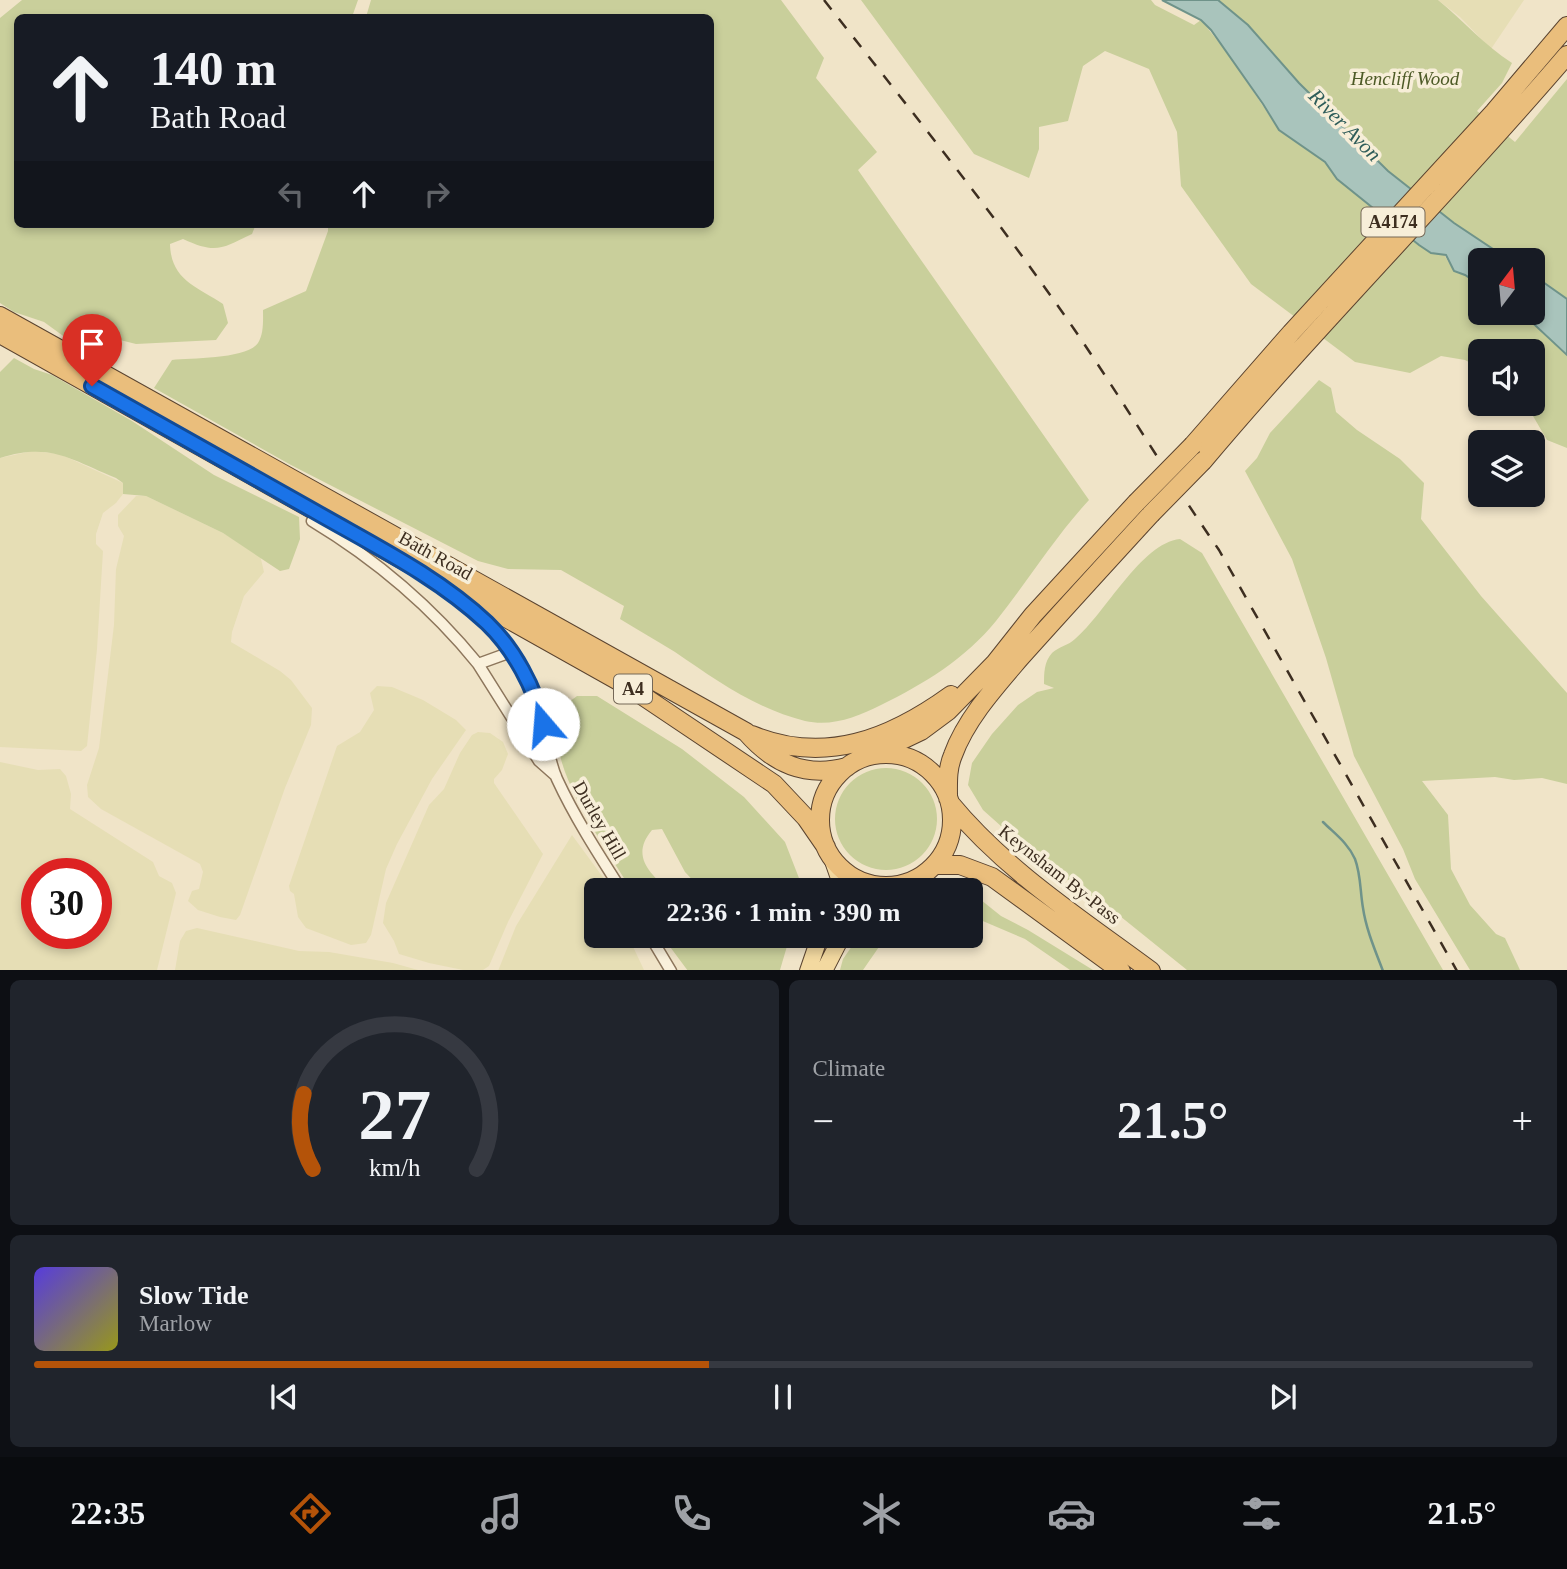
<!DOCTYPE html>
<html lang="en">
<head>
<meta charset="utf-8">
<style>
	:root { --surface:#171b24; --page:#20242c; --text:#f1f3f6; --muted:#9ea1a6; --line:#363941; --accent:#b45309 }
	body { margin:0; font-family:"Times New Roman",serif; background:var(--page); color:var(--text); height:100vh; display:flex; flex-direction:column; font-size:26px; white-space:nowrap }
	* { box-sizing:border-box; margin:0 }
	p { font-size:23px; color:var(--muted) }
	.icon { flex:none; width:38px; height:38px; fill:none; stroke:currentColor; stroke-width:2; stroke-linecap:round; stroke-linejoin:round }
	.map { position:relative; height:970px; overflow:hidden }
	.side { display:flex; flex-direction:column; gap:10px; padding:10px; background:#0d0f14; flex:1 }
	.side>* { flex:none }
	.hud { position:absolute; left:14px; top:14px; width:700px; height:214px; border-radius:10px; box-shadow:0 4px 10px #0003; background:#171b24; color:var(--text); overflow:hidden }
	.needle { width:46px; rotate:16deg }
	.controls { position:absolute; left:1468px; top:248px; display:grid; gap:14px }
	.controls a { display:grid; place-items:center; width:77px; height:77px; border-radius:10px; background:var(--surface); box-shadow:0 4px 10px #0003; font-size:35px }
	.speed { position:absolute; left:21px; top:858px; display:flex; gap:14px; font-size:35px; font-weight:700; text-align:center }
	.speed>* { display:grid; place-content:center; width:91px; height:91px; border-radius:50%; background:var(--surface); box-shadow:0 4px 10px #0003; line-height:1 }
	.speed .limit { border:10px solid #d22; background:#fff; color:#111 }
	.pin { position:absolute; display:grid; place-items:center; width:60px; height:60px; color:#fff; margin:-72px -30px; border-radius:50% 50% 50% 0; rotate:-45deg; box-shadow:0 0 7px #0007 }
	.pin .icon { rotate:45deg }
	.me { position:absolute; width:77px; margin:-38px; rotate:342deg; stroke-linejoin:round; filter:drop-shadow(0 0 5px #0008) }
	.turn { display:flex; align-items:center; gap:24px; height:147px; padding:0 21px; font-size:32px }
	.turn .icon { width:91px; height:91px; stroke-width:2.5 }
	.turn b { display:block; font-size:49px; line-height:60px }
	.lanes { display:flex; align-items:center; height:66px; padding:0 21px; background:#0003; justify-content:center; gap:35px; direction:ltr }
	.lanes .off { opacity:.35 }
	.big { font-size:52px; font-weight:600; line-height:1.1 }
	.side .widget { flex:1; display:flex; flex-direction:column; justify-content:center; gap:10px; min-width:0; padding:0 24px; border-radius:10px; background:var(--page) }
	.side .dial { align-items:center; gap:0 }
	.dial svg { height:182px; overflow:visible; fill:none; stroke:var(--line); stroke-width:7; stroke-linecap:round; text-anchor:middle }
	.dial text { fill:var(--text); stroke:none }
	.song { display:flex; align-items:center; gap:21px }
	.cover { width:84px; height:84px; border-radius:10px; background:linear-gradient(135deg,hsl(250 70% 55%),hsl(60 70% 35%)) }
	.played { height:7px; border-radius:4px; background:linear-gradient(90deg,var(--accent) 45%,var(--line) 45%) }
	.keys { display:flex; justify-content:space-around; direction:ltr }
	.heat { display:flex; justify-content:space-between; align-items:center; font-size:38px; direction:ltr }
	.side .tiles { flex:1; display:grid; gap:10px; grid-template-columns:1fr 1fr }
	.widget:last-child { grid-column:span 2 }
	.trip { position:absolute; left:584px; top:878px; width:399px; height:70px; border-radius:10px; background:var(--surface); box-shadow:0 4px 10px #0003; font-weight:600; line-height:70px; text-align:center }
	.tabs { display:flex; height:112px; justify-content:space-around; align-items:center; background:#090b0e; color:var(--muted) }
	.tabs .icon { width:49px; height:49px }
	.tabs .selected { color:var(--accent) }
	.tabs b { font-size:32px; color:var(--text) }
	.map>svg:first-child { display:block }
	.farmland { fill:#e6deb5; fill-rule:evenodd }
	.green { fill:#c9cf9b }
	.water { fill:#a9c4bc; stroke:#6f938a; stroke-width:2 }
	.lines { fill:none; stroke-linecap:round; stroke-linejoin:round }
	.stream { stroke:#6f938a; stroke-width:2.5 }
	.minor-casing { stroke:#8d765c; stroke-width:13 }
	.primary-casing { stroke:#5b4430; stroke-width:18 }
	.trunk-casing { stroke:#5b4430; stroke-width:20 }
	.minor { stroke:#faf1dc; stroke-width:10 }
	.primary { stroke:#f3d9a0; stroke-width:16 }
	.trunk { stroke:#eabe7c; stroke-width:18 }
	.rail { stroke:#3d2e20; stroke-width:2.5; stroke-dasharray:12 12; stroke-linecap:butt }
	.trunk-bridge-casing { stroke:#5b4430; stroke-width:20; stroke-linecap:butt }
	.trunk-bridge { stroke:#eabe7c; stroke-width:18 }
	.route-casing { stroke:#114b97; stroke-width:18 }
	.route { stroke:#1a73e8; stroke-width:12 }
	.labels { text-anchor:middle; stroke-width:7; stroke-linejoin:round; paint-order:stroke }
	.shield { fill:#f7eed8; stroke:#756857; stroke-width:2 }
	.shield-label { font-size:18px; font-weight:bold; fill:#3d2e20 }
	.park-label { font-size:19px; font-style:italic; fill:#4d5a26; stroke:#f7eed8 }
	.street-label { font-size:19px; fill:#3d2e20; stroke:#f7eed8 }
	.water-label { font-size:21px; font-style:italic; fill:#2f5d5a; stroke:#f7eed8 }
</style>
</head>
<body>
<div class="map">
<svg width="1567" height="971" viewBox="0 0 1567 971">
	<rect width="100%" height="100%" fill="#f0e4c8"/>
	<path class="farmland" d="M1438 0H1524L1491 49 1460 17Z
		M32 451 60 454 123 483V494L116 503 103 513 96 534V544L103 551 97 649 87 746 81 751 0 747V458Z
		M136 496H146L223 533 260 555 264 572 244 596 232 632 231 642 280 671 291 680 312 708 311 725 285 788 240 915 236 920 220 917 198 910 188 901 192 891 199 889 203 872 200 864 101 809 88 797 87 785 99 748 114 625 116 569 124 536 118 526V515Z
		M377 686 392 687 423 700 456 720 466 730 432 779 397 844 386 869 371 935 366 943 351 945 306 928 298 917 294 894 290 891 289 886 337 746 360 732 374 710 370 693Z
		M478 732 490 733 503 742 508 754 502 770 494 779V783L543 854 508 922 489 966 483 970 468 971 429 963 399 954 394 941 383 923 386 903 429 805 444 789 460 753 472 735Z
		M0 762 38 770 60 769 66 776 71 794 70 809 153 862 159 876 172 883 176 893 157 970H0ZM96 873V933H37V873Z
		M572 835 613 891H597V936H628L644 970 498 971 516 926Z
		M197 928 299 951 329 952 393 963 418 970H175L180 941 186 931Z"/>
	<path class="green" d="M22 0H358L352 17 18 18V224H256L252 234C221 249 216 254 183 239L170 244C171 280 196 286 223 304L228 323 216 340 136 344 112 338 79 341 66 338 44 322 14 312 0 303V18Z
		M371 0H781L824 58 816 78 877 152 858 170 1089 500C1054 538 1028 581 996 621 965 659 924 684 881 705 857 717 832 727 805 721 756 709 716 680 675 652 657 641 638 630 620 619L624 606 561 570 508 569 478 561 291 465 154 388 172 360C192 358 247 359 258 343 264 334 263 320 263 310L306 291 328 231V224H710V18L366 17Z
		M861 0H1151L1155 5 1194 25 1201 20 1229 55 1279 130 1325 162 1337 179 1419 245 1431 253H1443L1454 271 1465 275 1480 285V313H1522L1567 355V448L1547 440 1526 404H1533V352H1480V368L1465 360 1441 356 1410 373 1355 362 1251 284 1181 186 1177 132 1149 69 1105 51 1083 66 1068 121 1039 127V149L1029 178 974 154Z
		M1218 0H1438C1464 21 1484 45 1512 63L1502 83 1477 111 1515 142 1567 79V299L1533 275V261H1511L1454 223 1388 171 1299 83 1248 25Z
		M14 358 34 369 52 375 132 421 214 475 299 517 300 539 289 569 280 571 223 533 146 496 123 494V483L116 478C71 460 51 442 0 458V372Z
		M1319 380 1331 388 1336 412 1357 430 1400 459 1424 483 1421 519 1481 596 1567 693V784L1542 778 1514 780 1495 777 1422 781 1448 815 1451 869 1470 905 1496 934 1505 938 1520 970H1470L1415 879 1403 849 1354 756 1326 658 1292 559 1245 471 1257 458 1270 433Z
		M1180 539 1202 553 1443 970H1187L1115 912 1039 860 983 810 968 785 972 763 992 734 1018 705 1037 692 1054 688 1044 684C1044 673 1044 662 1052 653 1058 647 1069 645 1075 639 1105 614 1141 543 1180 539Z
		M577 696H597L682 749 744 797 785 842 804 891 701 889 685 872 662 829 652 830C630 856 650 874 670 891H632C607 849 539 758 561 711 565 704 572 700 577 696Z
		M835 819a51 51 0 1 1 102 0a51 51 0 1 1-102 0Z
		M971 892 1001 916 1028 930 1093 970H1070L1025 939 971 916Z
		M662 936H790L780 970 688 971Z
		M859 936H895L881 944 863 970H840L843 959Z"/>
	<path class="water" d="M1162 0H1218L1248 25 1299 83 1388 171 1454 223 1511 261H1480V285L1465 275 1454 271 1446 255 1431 253 1419 245 1337 179 1325 162 1279 130 1263 104 1211 30 1201 20Z
		M1533 275 1567 299V355L1522 313H1533Z"/>
	<g class="lines">
		<path class="stream" d="M1323 822C1335 834 1348 843 1355 859 1361 875 1360 891 1363 908 1366 929 1375 950 1383 971"/>
		<g class="minor-casing">
			<path id="minor" d="M312 521C375 559 431 606 478 664L539 761 556 776
				M455 598C491 624 527 662 539 706 546 730 547 757 557 779 575 818 599 855 622 891
				M478 664 511 652
				M650 936 671 971"/>
		</g>
		<g class="primary-casing">
			<path id="primary" d="M832 858 840 881 839 891
				M891 891 913 880
				M808 971 820 936
				M824 971 842 936"/>
		</g>
		<g class="trunk-casing">
			<path id="trunk" d="M0 316 746 732C774 764 805 778 847 767
				M0 334 631 688 774 784 806 818 826 847
				M1193 445 1291 333 1494 112 1567 26
				M1203 461C1320 322 1449 193 1567 55
				M752 735C825 765 890 739 951 695
				M873 754 921 731 948 711 995 663 1033 615 1136 503
				M820 820a66 66 0 1 1 132 0a66 66 0 1 1-132 0Z
				M948 798C948 783 947 769 953 755 966 719 996 686 1020 658 1063 610 1107 562 1151 514
				M950 803C1006 871 1081 919 1151 971
				M934 865H960L992 877 1121 971"/>
		</g>
		<use href="#minor" class="minor"/>
		<use href="#primary" class="primary"/>
		<use href="#trunk" class="trunk"/>
		<path class="rail" d="M824 0C909 108 996 216 1074 329 1124 402 1169 478 1219 550L1457 971"/>
		<g class="trunk-bridge-casing">
			<path id="trunk-bridge" d="M1136 503 1193 445
				M1151 514 1203 461"/>
		</g>
		<use href="#trunk-bridge" class="trunk-bridge"/>
	</g>
	<g class="lines">
		<g class="route-casing">
			<path id="route" d="M92 386C166 428 240 470 314 511 373 545 437 576 487 623 514 649 535 688 543 724"/>
		</g>
		<use href="#route" class="route"/>
	</g>
	<g class="labels">
		<g class="shield">
			<rect x="1361.5" y="207.5" width="63" height="29" rx="5"/>
			<rect x="614" y="674.5" width="38" height="29" rx="5"/>
		</g>
		<g class="shield-label">
			<text x="1393" y="228">A4174</text>
			<text x="633" y="695">A4</text>
		</g>
		<g class="park-label">
			<text x="1405" y="85">Hencliff Wood</text>
		</g>
		<g class="street-label">
			<text transform="translate(436 555) rotate(29)" y="7">Bath Road</text>
			<text transform="translate(600 820) rotate(60)" y="7">Durley Hill</text>
			<text transform="translate(1060 874) rotate(38)" y="7">Keynsham By-Pass</text>
		</g>
		<g class="water-label">
			<text transform="translate(1345 125) rotate(45)" y="7">River Avon</text>
		</g>
	</g>
</svg>
<div class="controls">
<a><svg class="needle" viewBox="-14 -14 28 28"><path d="M0-13l5 13h-10z" fill="#e53935"/><path d="M0 13l5-13h-10z" fill="#9ea1a6"/></svg></a>
<a><svg class="icon" aria-label="sound" viewBox="0 0 24 24"><path d="M4 9h4l5-4v14l-5-4H4zM17 9q2 3 0 6"/></svg></a>
<a><svg class="icon" aria-label="layers" viewBox="0 0 24 24"><path d="M12 4l9 5-9 5-9-5zM3 14l9 5 9-5"/></svg></a>
</div>
<div class="speed"><div class="limit">30</div></div>
<div class="pin" style="left:92px;top:386px;background:#d93025"><svg class="icon" aria-label="arrive" viewBox="0 0 24 24"><path d="M6 21V4h12l-3 4 3 4H6"/></svg></div>
<svg class="me" style="left:543px;top:724px" viewBox="-20 -20 40 40"><circle r="19" fill="#fff"/><path d="M0-13L10 11 0 6-10 11z" fill="#1a73e8"/></svg>
<div class="trip">22:36 · 1 min · 390 m</div>
<div class="hud">
<div class="turn"><svg class="icon" aria-label="ahead" viewBox="0 0 24 24"><path d="M12 20V5M6 11l6-6 6 6"/></svg><div><b>140 m</b>Bath Road</div></div>
<div class="lanes"><svg class="icon off" aria-label="left" viewBox="0 0 24 24"><path d="M17 20v-9H6M10 6l-5 5 5 5"/></svg><svg class="icon" aria-label="ahead" viewBox="0 0 24 24"><path d="M12 20V5M6 11l6-6 6 6"/></svg><svg class="icon off" aria-label="right" viewBox="0 0 24 24"><path d="M7 20v-9h11M14 6l5 5-5 5"/></svg></div>
</div>
</div>
<section class="side">
<div class="tiles">
<div class="widget dial"><svg viewBox="0 0 100 80">
<path d="M14 69A42 42 0 1 1 86 69"/>
<path d="M14 69A42 42 0 0 1 10 36" stroke="#b45309"/>
<text x="50" y="56" font-size="32" font-weight="700">27</text>
<text x="50" y="72" font-size="11">km/h</text>
</svg></div>
<div class="widget"><p>Climate</p>
<div class="heat"><a>−</a><b class="big">21.5°</b><a>+</a></div>
</div>
<div class="widget">
<div class="song"><i class="cover"></i><div><b>Slow Tide</b><p>Marlow</p></div></div>
<div class="played"></div>
<div class="keys"><svg class="icon" aria-label="previous" viewBox="0 0 24 24"><path d="M18 5L8 12l10 7zM5 5v14"/></svg><svg class="icon" aria-label="pause" viewBox="0 0 24 24"><path d="M8 5v14M16 5v14"/></svg><svg class="icon" aria-label="next" viewBox="0 0 24 24"><path d="M6 5l10 7-10 7zM19 5v14"/></svg></div>
</div>
</div>
</section>
<nav class="tabs">
<b>22:35</b>
<svg class="icon selected" aria-label="directions" viewBox="0 0 24 24"><path d="M12 3l9 9-9 9-9-9zM9 14v-3h6M13 9l2 2-2 2"/></svg>
<svg class="icon" aria-label="music" viewBox="0 0 24 24"><path d="M9 18V5l10-2v13"/><circle cx="6" cy="18" r="3"/><circle cx="16" cy="16" r="3"/></svg>
<svg class="icon" aria-label="phone" viewBox="0 0 24 24"><path d="M5 4h4l2 5-3 2q2 4 5 5l2-3 5 2v4C11 20 4 13 5 4z"/></svg>
<svg class="icon" aria-label="climate" viewBox="0 0 24 24"><path d="M12 3v18M4 7l16 10M4 17L20 7"/></svg>
<svg class="icon" aria-label="car" viewBox="0 0 24 24"><path d="M5 17H2v-5l4-1 3-4h7l3 4 3 1v5h-3M9 17h6M6 11h13"/><circle cx="7" cy="17" r="2"/><circle cx="17" cy="17" r="2"/></svg>
<svg class="icon" aria-label="filters" viewBox="0 0 24 24"><path d="M4 7h16M4 17h16"/><circle cx="9" cy="7" r="2"/><circle cx="15" cy="17" r="2"/></svg>
<b>21.5°</b>
</nav>
</body>
</html>
